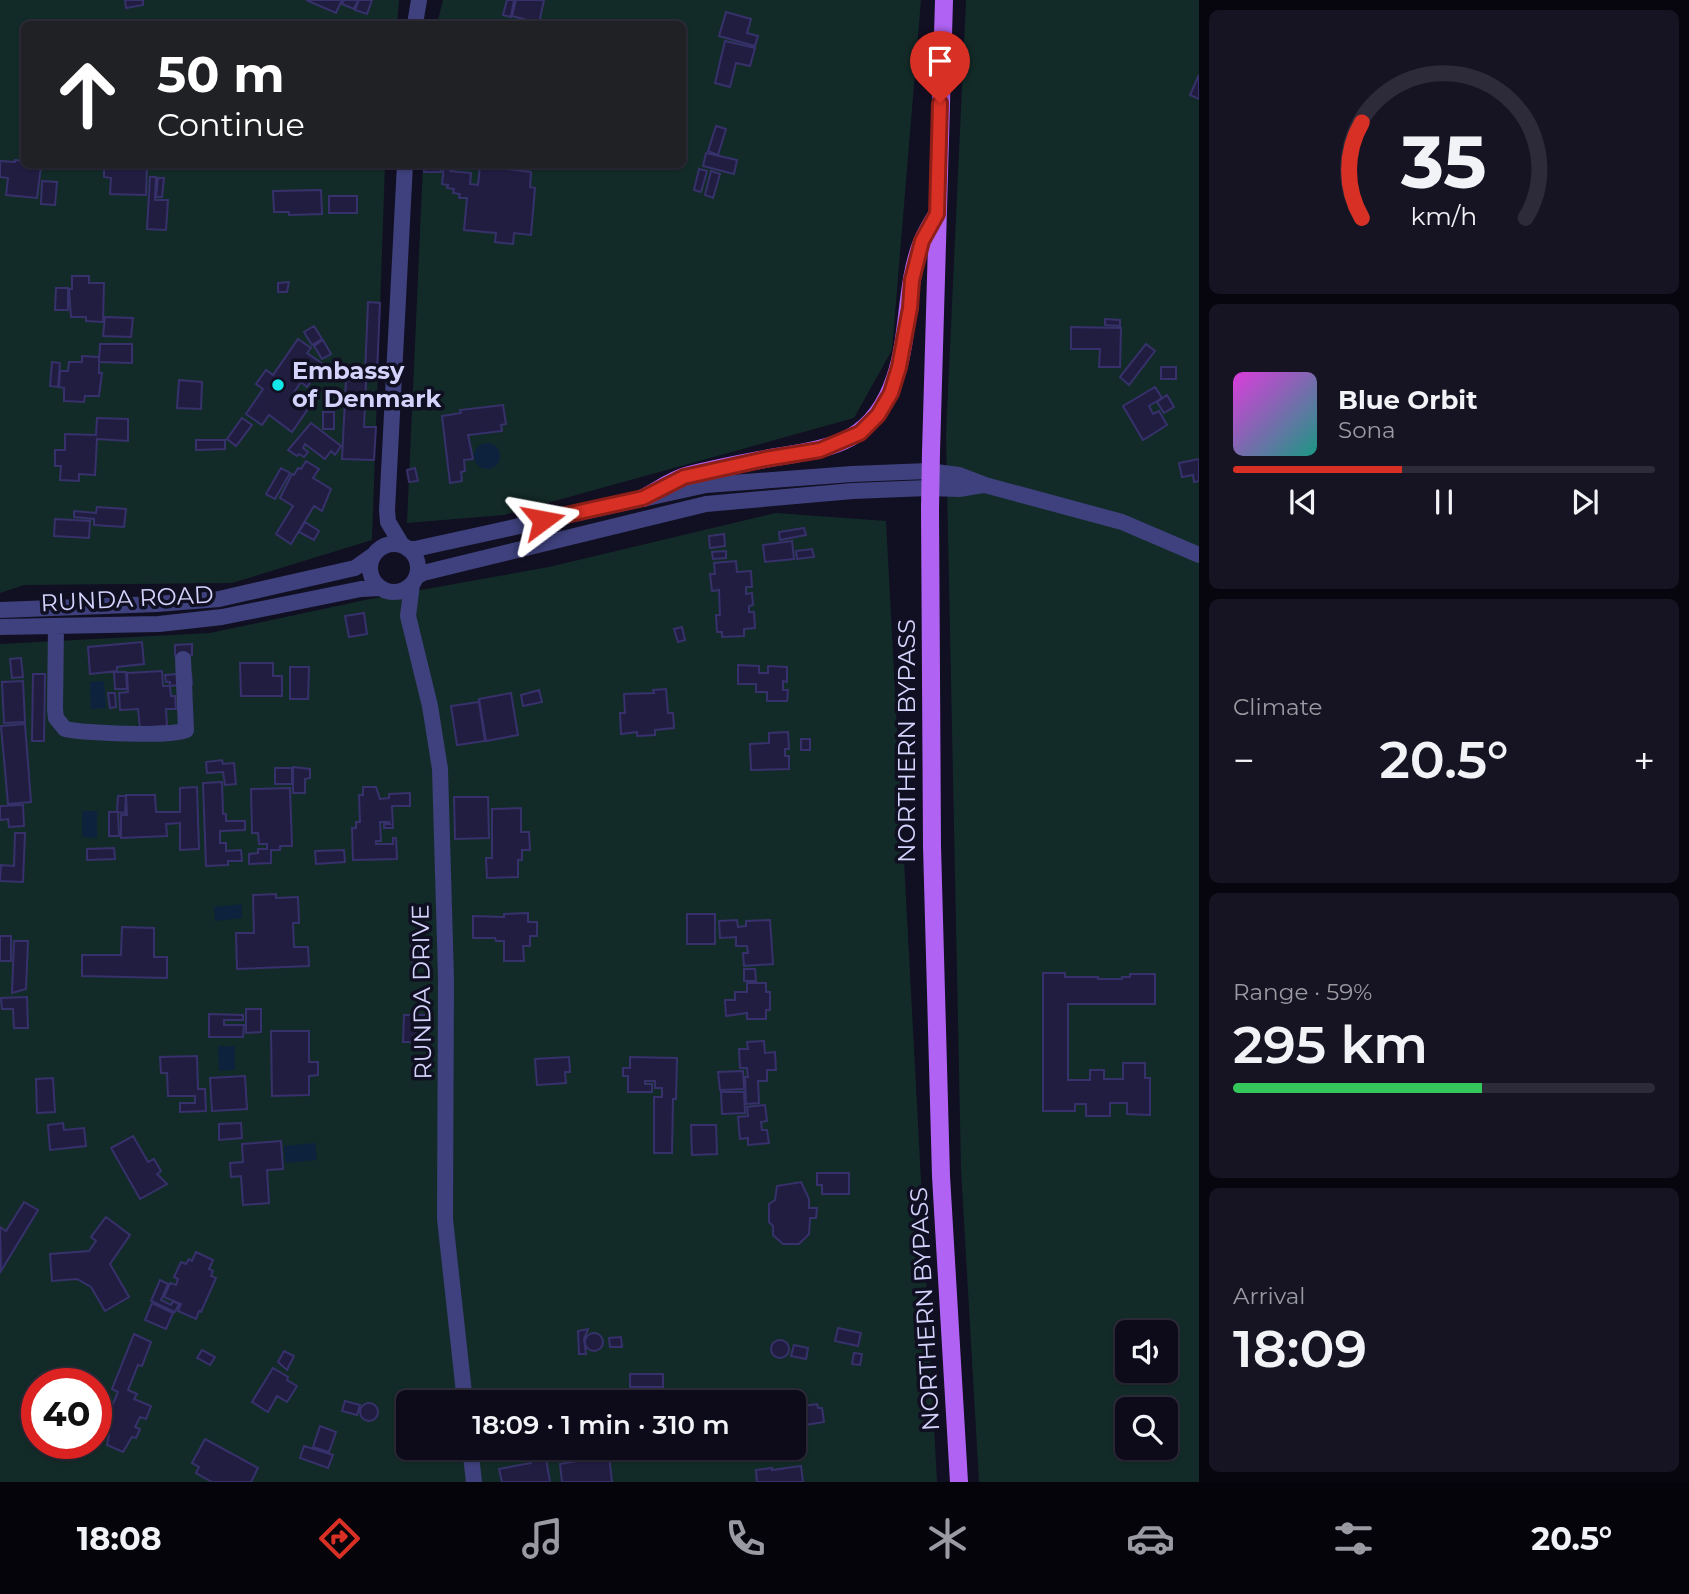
<!DOCTYPE html>
<html lang="en">
<head>
<meta charset="utf-8">
<style>
	:root { --surface:#0d0b1a; --page:#161423; --text:#f1f3f6; --muted:#9a9ba2; --line:#2d2b39; --accent:#d93025 }
	body { margin:0; font-family:Montserrat,sans-serif; background:var(--page); color:var(--text); height:100vh; display:flex; flex-direction:column; font-size:26px; white-space:nowrap }
	* { box-sizing:border-box; margin:0 }
	p { font-size:23px; color:var(--muted) }
	.icon { flex:none; width:38px; height:38px; fill:none; stroke:currentColor; stroke-width:2; stroke-linecap:round; stroke-linejoin:round }
	.map { position:relative; flex:1; overflow:hidden }
	.drawer { display:flex; flex-direction:column; gap:10px; padding:10px; background:#07060e; width:490px }
	.drawer>* { flex:none }
	.banner { position:absolute; left:21px; top:21px; width:665px; height:147px; border-radius:10px; box-shadow:0 2px 5px #0004,0 0 0 2px var(--line); background:#202124; color:#fff; overflow:hidden }
	.buttons { position:absolute; left:1115px; top:1320px; display:grid; gap:14px }
	.buttons a { display:grid; place-items:center; width:63px; height:63px; border-radius:10px; background:var(--surface); box-shadow:0 2px 5px #0004,0 0 0 2px var(--line); font-size:35px }
	.speed { position:absolute; left:21px; top:1368px; display:flex; gap:14px; font-size:35px; font-weight:700; text-align:center }
	.speed>* { display:grid; place-content:center; width:91px; height:91px; border-radius:50%; background:var(--surface); box-shadow:0 2px 5px #0004,0 0 0 2px var(--line); line-height:1 }
	.speed .limit { border:10px solid #d22; background:#fff; color:#111 }
	.pin { position:absolute; display:grid; place-items:center; width:60px; height:60px; color:#fff; margin:-72px -30px; border-radius:50% 50% 50% 0; rotate:-45deg; box-shadow:0 0 7px #0007 }
	.pin .icon { rotate:45deg }
	.me { position:absolute; width:77px; margin:-38px; rotate:77deg; stroke-linejoin:round; filter:drop-shadow(0 0 5px #0008) }
	.turn { display:flex; align-items:center; gap:24px; height:147px; padding:0 21px; font-size:32px }
	.turn .icon { width:91px; height:91px; stroke-width:2.5 }
	.turn b { display:block; font-size:49px; line-height:60px }
	.big { font-size:52px; font-weight:600; line-height:1.1 }
	.drawer .tile { flex:1; display:flex; flex-direction:column; justify-content:center; gap:10px; min-width:0; padding:0 24px; border-radius:10px; background:var(--page) }
	.drawer .dial { align-items:center; gap:0 }
	.dial svg { height:182px; overflow:visible; fill:none; stroke:var(--line); stroke-width:7; stroke-linecap:round; text-anchor:middle }
	.dial text { fill:var(--text); stroke:none }
	.song { display:flex; align-items:center; gap:21px }
	.cover { width:84px; height:84px; border-radius:10px; background:linear-gradient(135deg,hsl(300 70% 55%),hsl(170 70% 35%)) }
	.played { height:7px; border-radius:4px; background:linear-gradient(90deg,var(--accent) 40%,var(--line) 40%) }
	.keys { display:flex; justify-content:space-around; direction:ltr }
	.heat { display:flex; justify-content:space-between; align-items:center; font-size:38px; direction:ltr }
	.charge { height:10px; border-radius:5px; background:linear-gradient(90deg,#34c759 59%,var(--line) 0) }
	.trip { position:absolute; left:396px; top:1390px; width:410px; height:70px; border-radius:10px; background:var(--surface); box-shadow:0 2px 5px #0004,0 0 0 2px var(--line); font-weight:600; line-height:70px; text-align:center }
	.tab-bar { display:flex; height:112px; justify-content:space-around; align-items:center; background:#05040a; color:var(--muted) }
	.tab-bar .icon { width:49px; height:49px }
	.tab-bar .active { color:var(--accent) }
	.tab-bar b { font-size:32px; color:var(--text) }
	main { display:flex; flex:1; min-height:0 }
	.map>svg:first-child { display:block }
	.green { fill:#132b28; fill-rule:evenodd }
	.water { fill:#0d233d }
	.building { fill:#211d41; stroke:#37316b; stroke-width:2 }
	.lines { fill:none; stroke-linecap:round; stroke-linejoin:round }
	.minor { stroke:#3e417d; stroke-width:16 }
	.major { stroke:#b063f3; stroke-width:18 }
	.major-bridge { stroke:#b063f3; stroke-width:18 }
	.route-casing { stroke:#8d1f18; stroke-width:18 }
	.route { stroke:#d93025; stroke-width:12 }
	.poi-dot { fill:#12e7e9; stroke:#110f22; stroke-width:2.5 }
	.labels { text-anchor:middle; stroke-width:7; stroke-linejoin:round; paint-order:stroke }
	.poi-label { font-size:24px; font-weight:bold; fill:#d4d3fc; stroke:#110f22; text-anchor:start }
	.street-label { font-size:24px; fill:#d4d3fc; stroke:#110f22 }
</style>
</head>
<body>
<main>
<div class="map">
<svg width="1199" height="1482" viewBox="0 0 1199 1482">
	<rect width="100%" height="100%" fill="#110f22"/>
	<path class="green" d="M0 0H399L397 24H24V164L385 165 372 540 232 583 24 585 0 593Z
		M443 0H921L892 350 854 418 504 515 407 523 423 165 682 164V24H437Z
		M966 0H1199V1482H979L961 1169 946 435ZM1127 1332H1166V1370H1127ZM1127 1409H1166V1447H1127Z
		M776 513 886 521 937 1482H0V644L210 633 365 600 549 567ZM37 1384H96V1444H37ZM408 1402H793V1447H408Z"/>
	<path class="water" d="M474 456a13 13 0 1 1 26 0a13 13 0 1 1-26 0Z
		M104 681 106 708 91 709 90 682Z
		M82 811H97V838L82 837Z
		M242 904V918L215 921 214 907Z
		M218 1046H235V1070L219 1071Z
		M315 1143 317 1160 285 1163 284 1146Z"/>
	<path class="building" d="M125 0H143V5L126 8Z
		M306 0H342L336 13Z
		M344 0H358L354 9 342 4Z
		M359 0H372L367 14 355 10Z
		M507 0H514L511 17 503 15Z
		M516 0H544L539 23 512 16Z
		M726 12 751 19 747 33 758 36 755 46 719 36Z
		M725 41 755 48 750 66 736 63 730 87 715 83Z
		M1199 75V99L1190 95Z
		M716 126 726 129 718 155 708 151Z
		M706 153 737 160 734 174 703 166Z
		M15 160 24 161V164L41 166 37 198 6 195 8 178 0 177V161L15 162Z
		M104 164H147L146 195 110 194 111 178 104 177Z
		M424 164H441V172H424Z
		M444 166 451 167 450 171 471 173 470 184 478 185 480 166 531 172 530 187 535 188 531 235 514 233 513 244 495 242 496 233 464 230 467 198H459L460 194 453 193 454 189 447 188 448 185 442 184Z
		M699 169 707 171 701 192 694 190Z
		M711 171 720 174 713 198 705 195Z
		M150 177H156L155 200H168L166 230 147 229Z
		M158 178H164L162 197H156Z
		M42 181 57 182 55 205 41 204Z
		M321 190 322 214 289 215V212H274L273 191Z
		M329 196H357V213H329Z
		M72 276H89V283H104L103 322 86 321V317H71L69 289H72Z
		M289 282 287 292H278V283Z
		M56 288H68V310H55Z
		M368 302 380 303 377 374H365Z
		M105 317 133 318 131 337 103 336Z
		M1105 319 1120 320V326L1105 325Z
		M314 326 322 339 312 345 304 332Z
		M1071 327 1121 328 1120 367H1099L1100 349H1071Z
		M298 339 311 348 307 353 323 364 307 387 301 382 291 397 308 409 292 432 269 415 262 425 246 414 263 389 256 384 266 370 273 375Z
		M323 340 331 354 322 359 314 346Z
		M100 344H132V363L99 362Z
		M1146 344 1155 351 1129 385 1120 377Z
		M82 356 99 357V373H102L99 396H85L84 402 64 401V388L59 387 60 371H68L69 362H82Z
		M52 362 60 363 58 387 50 386Z
		M1161 367H1176V379H1161Z
		M179 380 202 382 201 409 177 408Z
		M346 380 366 381 364 427H376L374 460 342 459Z
		M1155 387 1162 398 1149 406 1153 414 1159 411 1167 425 1143 440 1123 406Z
		M1167 395 1174 407 1164 413 1157 402Z
		M503 405 506 424 501 425 502 431 468 435 473 459 464 460 465 471 461 472 462 481 450 483 442 416 461 413 460 410Z
		M323 412H334V429H323Z
		M97 418 128 419V441L97 439 95 475 79 474V481L60 480 61 466H55V450H65V434L96 435Z
		M242 418 252 425 236 446 227 439Z
		M311 423 341 446 335 455 331 451 325 459 305 444 303 448 308 452 304 457 299 454 297 456 288 450Z
		M196 440H225V449L196 450Z
		M1199 459V481L1194 482 1193 475 1182 477 1179 463Z
		M306 461 319 469 313 478 331 489 322 511 314 506 291 544 276 534 293 506 280 498 292 474 294 475 298 468 301 469Z
		M281 468 290 473 275 499 266 494Z
		M415 468 418 481 409 482 407 470Z
		M97 507 126 509 124 527 94 525V519L74 517V511L96 513Z
		M55 519 90 521 89 538 54 536Z
		M305 522 319 531 314 540 299 532Z
		M804 528 806 535 780 540 779 532Z
		M724 534 725 546 710 548 709 536Z
		M792 541 794 559 765 562 763 545Z
		M812 549 814 557 797 559 796 551Z
		M726 551V558L713 559 712 552Z
		M736 561 737 572 751 571 752 587H746V594L752 593 753 605 749 606V612H754L755 628 744 629V636L722 637V632H717L716 615H720L719 590 712 591 710 574H715L714 563Z
		M364 613 367 634 349 637 345 616Z
		M682 627 685 640 678 642 674 629Z
		M142 642 144 664 117 667V671L90 674 88 647Z
		M192 644V655L175 656V645Z
		M21 658 23 677 12 678 10 659Z
		M240 663H273V676H282V696H241Z
		M738 665 759 666V673H768V666L787 667V682L783 681V690H788L787 701H767V692H756V684H738Z
		M290 667H309L308 699H290Z
		M162 671 163 686H170L171 696H175L176 709H166L167 726 140 728 138 709 120 710 119 693 128 692 127 673Z
		M114 672H126L127 689H115Z
		M191 673 192 684 170 686V682H166L165 675Z
		M33 674H45L44 741H32Z
		M23 681 25 722 4 723 2 682Z
		M666 689 668 713H673L674 728 655 730V735L637 736V732L621 734 620 713H625L624 694 654 693 653 690Z
		M539 690 542 702 523 706 521 695Z
		M108 693H115L116 707 110 708Z
		M511 693 518 735 486 741 479 699Z
		M479 702 485 741 457 745 451 706Z
		M25 724 31 802 8 804 1 726Z
		M788 732 789 749H785V756H789V769L751 770 750 744 769 743V733Z
		M801 739H810V750H801Z
		M222 760 223 764 234 763 236 784 225 785 223 772 207 773 206 762Z
		M293 767 310 769V778L305 779V793H293Z
		M275 768H292V784H275Z
		M222 782 223 814H226V821H245V830L220 831V843H226V851L241 850 242 861H228V865L206 866 203 783Z
		M197 787 199 849 180 850V823L166 824 167 836 121 838V815H127L126 795H155L156 812H180V788Z
		M363 787H376L380 799 389 798V794L410 793V806H392L393 828H384V824H390L389 822H380L381 841H376V844H393V838H396L397 859 353 860 352 828H356V822H360L359 795H363Z
		M290 788 292 846H280V850H271V863L249 864V854L258 853V849H267V844H259L258 833H252L251 789Z
		M118 796H126L125 813 117 812Z
		M454 797H488L489 838 455 839Z
		M23 805 24 826 9 827 8 819 0 820V806Z
		M521 808V832H529L530 850H522V860H518V877L487 878 486 858H492V809Z
		M109 812H118L119 836H109Z
		M15 833H25L23 882 0 881 1 865 14 866Z
		M114 848 115 859 87 860V849Z
		M344 850 345 862 316 864 315 851Z
		M276 894V898L298 897 299 923H293L294 947H308L309 966 237 969 236 933H254L253 895Z
		M528 913V922H537V936H530V946H523L524 961H504V941H496L495 938H473V916L504 917V914Z
		M687 914H715V944H687Z
		M737 920 738 927 746 926V921L770 920 773 964 744 966 743 953H748L747 946H736V937L720 938 719 921Z
		M122 927 154 928V957H167V978L82 976V955H121Z
		M0 936H11V961H0Z
		M14 941H28L26 989 12 993Z
		M422 945 423 961 412 962 411 946Z
		M744 969H755L756 981H744Z
		M1043 973H1065V977H1098V979H1122V977H1130V974H1155V1004H1068V1080H1090V1070H1104V1079H1123V1063H1145V1078H1150V1115L1127 1114V1103H1110V1116H1086V1104H1075V1111H1043Z
		M747 983H766V992H770V1010H766V1019H747V1013L726 1016 725 1000H735V992H747Z
		M27 997 28 1028H14L13 1009H2L1 998Z
		M246 1009H261V1032L246 1033Z
		M209 1014 243 1015V1020H224V1025H244L243 1037H209Z
		M404 1015H424V1042H403Z
		M271 1031H309V1062H318V1075L309 1076V1095L272 1096Z
		M764 1041 765 1053 775 1052 776 1070H767V1081H758L759 1103 746 1104 745 1077H748L747 1068H740L739 1049H748L747 1042Z
		M197 1056 198 1089H205L206 1111 180 1112V1103H195V1096H168L167 1073H161L160 1057Z
		M569 1057 570 1072H565L566 1083 537 1085 535 1059Z
		M630 1057 677 1058 676 1099H673L672 1153H654V1097H662V1088H655V1081H645V1084H652V1092H628V1076H623V1068H630Z
		M743 1071 744 1089 720 1090 718 1072Z
		M245 1076 247 1109 212 1111 210 1078Z
		M53 1078 55 1112 37 1113 36 1079Z
		M721 1092H744L745 1113 722 1114Z
		M765 1105 767 1121 761 1122 762 1130H767L769 1143 748 1145V1138L740 1139 738 1117 748 1116 747 1107Z
		M63 1123 64 1130 84 1128 86 1146 50 1150 48 1125Z
		M241 1123 242 1138 219 1140V1124Z
		M691 1125H716L717 1154 692 1155Z
		M133 1136 148 1162 154 1159 161 1171 157 1174 167 1184 140 1199 111 1148Z
		M281 1141 283 1169 267 1170 269 1203 243 1205 241 1176 231 1177 230 1163 243 1162 242 1144Z
		M817 1173H849V1194H822V1185H817Z
		M801 1182 809 1199V1208H817L816 1218H810L809 1234 799 1244H783L773 1235V1226L769 1222V1204L775 1200 777 1186Z
		M24 1202 38 1210 1 1271 0 1227 6 1231Z
		M106 1217 130 1235 110 1264 129 1297 105 1311 91 1287 77 1279 52 1281 50 1254 89 1251 96 1241 91 1237Z
		M196 1252 213 1260 209 1269 213 1271 211 1276 216 1278 201 1312 199 1311 196 1319 178 1311 181 1304 164 1297 170 1283 176 1285 178 1279 174 1277 181 1262 186 1264 189 1259 192 1261Z
		M160 1280 168 1284 161 1300 171 1305 173 1301 179 1304 175 1312 151 1301Z
		M152 1303 173 1313 166 1329 145 1320Z
		M838 1328 861 1333 858 1346 835 1341Z
		M588 1329 584 1339 586 1354H579L578 1331Z
		M585 1342a9 9 0 1 1 18 0a9 9 0 1 1-18 0Z
		M134 1334 151 1342 142 1366 138 1365 128 1390 137 1394 134 1399 151 1406 146 1419 140 1417 135 1427 140 1429 136 1438 132 1437 123 1452 107 1445 109 1435 106 1434 108 1428 103 1426 110 1403 113 1404 118 1392 112 1389Z
		M621 1337 622 1347H610L609 1338Z
		M771 1349a9 9 0 1 1 18 0a9 9 0 1 1-18 0Z
		M794 1345 808 1348 806 1359 791 1356Z
		M202 1350 215 1357 210 1365 197 1358Z
		M284 1351 294 1356 287 1370 278 1362Z
		M854 1353 862 1354 860 1365 852 1364Z
		M273 1368 288 1377 287 1380 297 1386 287 1402 277 1396 268 1412 252 1402Z
		M630 1374H663V1387H630Z
		M345 1401 360 1405 357 1415 342 1411Z
		M360 1412a9 9 0 1 1 18 0a9 9 0 1 1-18 0Z
		M817 1404 818 1408H822L824 1422 793 1427V1412L797 1411 796 1407Z
		M320 1426 336 1432 329 1452 313 1447Z
		M205 1439 258 1468 251 1482H212L196 1473 199 1467 192 1463Z
		M304 1446 333 1455 328 1468 300 1458Z
		M608 1447 612 1482H562L560 1464 578 1461V1458L590 1456 589 1448Z
		M703 1447H734V1454H703Z
		M545 1453 550 1482H502L499 1469 531 1463 530 1456Z
		M801 1466 803 1482H757L756 1470 772 1468V1470Z"/>
	<g class="lines">
		<path class="minor" d="M415 24 419 0
			M370 568a24 24 0 1 1 48 0a24 24 0 1 1-48 0Z
			M402 545 388 522 387 510 405 164
			M408 549H415L706 485 852 474 928 471 959 475 985 485 1122 522 1199 555
			M416 577 423 573 706 504 853 491 928 488 959 489 983 485
			M412 584 408 616 430 706 440 769 446 978 445 1219 465 1402
			M0 610 157 604 219 599 355 568 372 556
			M56 626 55 709 56 718 65 729C84 733 172 737 186 730L183 659
			M0 627 159 624 222 617 361 589 379 588
			M470 1447 474 1482"/>
		<path class="major" d="M931 452 944 0
			M643 498C657 491 672 480 686 476 712 469 739 464 765 459 827 448 872 447 895 378 910 335 905 284 922 242 926 232 932 223 937 214
			M930 509 932 846 941 1176 959 1482"/>
		<path class="major-bridge" d="M930 509 931 452"/>
	</g>
	<g class="lines">
		<g class="route-casing">
			<path id="route" d="M543 520 643 498 684 477 765 459 820 450 860 433 878 415 891 393 899 367 910 308 912 280 922 241 937 214 940 103"/>
		</g>
		<use href="#route" class="route"/>
	</g>
	<circle class="poi-dot" cx="278" cy="385" r="7"/>
	<g class="labels">
		<g class="poi-label">
			<text x="292" y="379">Embassy<tspan x="292" dy="28">of Denmark</tspan></text>
		</g>
		<g class="street-label">
			<text transform="translate(127 599) rotate(-3)" y="8">RUNDA ROAD</text>
			<text transform="translate(907 741) rotate(-90)" y="8">NORTHERN BYPASS</text>
			<text transform="translate(422 992) rotate(-91)" y="8">RUNDA DRIVE</text>
			<text transform="translate(925 1309) rotate(-93)" y="8">NORTHERN BYPASS</text>
		</g>
	</g>
</svg>
<div class="buttons">
<a><svg class="icon" aria-label="sound" viewBox="0 0 24 24"><path d="M4 9h4l5-4v14l-5-4H4zM17 9q2 3 0 6"/></svg></a>
<a><svg class="icon" aria-label="search" viewBox="0 0 24 24"><circle cx="10" cy="10" r="6"/><path d="M15 15l6 6"/></svg></a>
</div>
<div class="speed"><div class="limit">40</div></div>
<div class="pin" style="left:940px;top:103px;background:#d93025"><svg class="icon" aria-label="arrive" viewBox="0 0 24 24"><path d="M6 21V4h12l-3 4 3 4H6"/></svg></div>
<svg class="me" style="left:543px;top:520px" viewBox="-20 -20 40 40"><path d="M0-17L14 15 0 8-14 15z" fill="#d93025" stroke="#fff" stroke-width="4"/></svg>
<div class="trip">18:09 · 1 min · 310 m</div>
<div class="banner">
<div class="turn"><svg class="icon" aria-label="ahead" viewBox="0 0 24 24"><path d="M12 20V5M6 11l6-6 6 6"/></svg><div><b>50 m</b>Continue</div></div>
</div>
</div>
<section class="drawer">
<div class="tile dial"><svg viewBox="0 0 100 80">
<path d="M14 69A42 42 0 1 1 86 69"/>
<path d="M14 69A42 42 0 0 1 14 27" stroke="#d93025"/>
<text x="50" y="56" font-size="32" font-weight="700">35</text>
<text x="50" y="72" font-size="11">km/h</text>
</svg></div>
<div class="tile">
<div class="song"><i class="cover"></i><div><b>Blue Orbit</b><p>Sona</p></div></div>
<div class="played"></div>
<div class="keys"><svg class="icon" aria-label="previous" viewBox="0 0 24 24"><path d="M18 5L8 12l10 7zM5 5v14"/></svg><svg class="icon" aria-label="pause" viewBox="0 0 24 24"><path d="M8 5v14M16 5v14"/></svg><svg class="icon" aria-label="next" viewBox="0 0 24 24"><path d="M6 5l10 7-10 7zM19 5v14"/></svg></div>
</div>
<div class="tile"><p>Climate</p>
<div class="heat"><a>−</a><b class="big">20.5°</b><a>+</a></div>
</div>
<div class="tile"><p>Range · 59%</p><b class="big">295 km</b><div class="charge"></div></div>
<div class="tile"><p>Arrival</p><b class="big">18:09</b></div>
</section>
</main>
<nav class="tab-bar">
<b>18:08</b>
<svg class="icon active" aria-label="directions" viewBox="0 0 24 24"><path d="M12 3l9 9-9 9-9-9zM9 14v-3h6M13 9l2 2-2 2"/></svg>
<svg class="icon" aria-label="music" viewBox="0 0 24 24"><path d="M9 18V5l10-2v13"/><circle cx="6" cy="18" r="3"/><circle cx="16" cy="16" r="3"/></svg>
<svg class="icon" aria-label="phone" viewBox="0 0 24 24"><path d="M5 4h4l2 5-3 2q2 4 5 5l2-3 5 2v4C11 20 4 13 5 4z"/></svg>
<svg class="icon" aria-label="climate" viewBox="0 0 24 24"><path d="M12 3v18M4 7l16 10M4 17L20 7"/></svg>
<svg class="icon" aria-label="car" viewBox="0 0 24 24"><path d="M5 17H2v-5l4-1 3-4h7l3 4 3 1v5h-3M9 17h6M6 11h13"/><circle cx="7" cy="17" r="2"/><circle cx="17" cy="17" r="2"/></svg>
<svg class="icon" aria-label="filters" viewBox="0 0 24 24"><path d="M4 7h16M4 17h16"/><circle cx="9" cy="7" r="2"/><circle cx="15" cy="17" r="2"/></svg>
<b>20.5°</b>
</nav>
</body>
</html>
